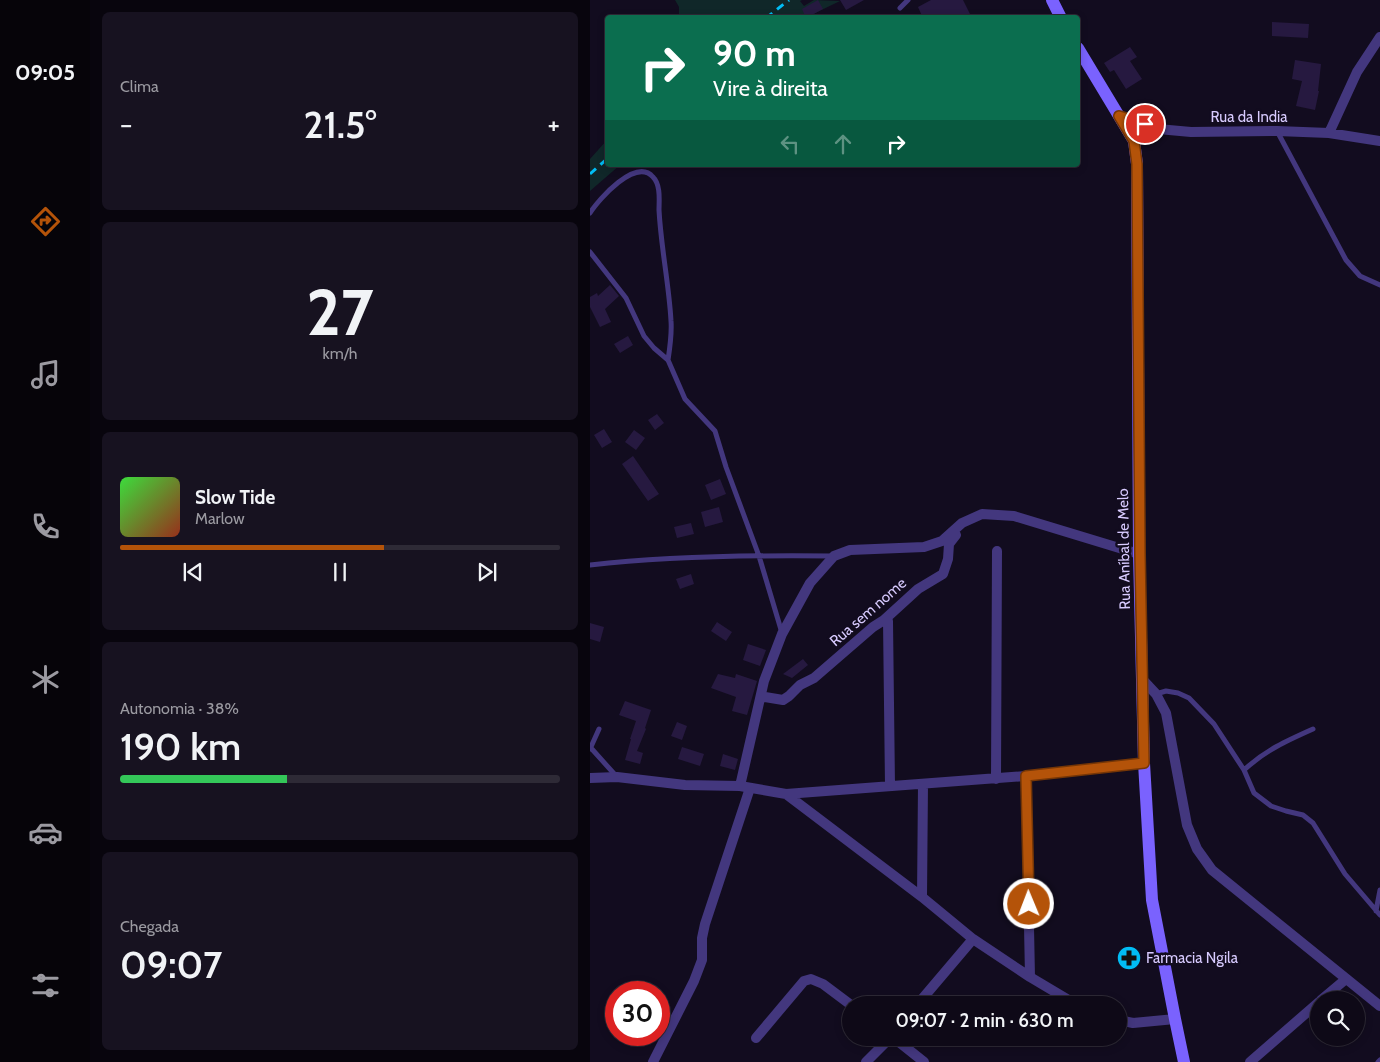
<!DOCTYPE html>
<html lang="pt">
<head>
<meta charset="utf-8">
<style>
	:root { --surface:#0e0917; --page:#171220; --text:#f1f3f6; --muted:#9b9aa1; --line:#2e2a36; --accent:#b45309 }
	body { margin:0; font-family:Cabin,sans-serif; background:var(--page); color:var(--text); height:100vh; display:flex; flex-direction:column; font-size:19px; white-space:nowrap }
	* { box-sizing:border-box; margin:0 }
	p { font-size:16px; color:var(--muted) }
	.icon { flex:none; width:28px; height:28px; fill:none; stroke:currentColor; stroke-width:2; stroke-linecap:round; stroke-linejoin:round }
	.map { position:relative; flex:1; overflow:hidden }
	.panel { display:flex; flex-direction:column; gap:12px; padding:12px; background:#08050d; width:500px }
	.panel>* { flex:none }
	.top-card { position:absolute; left:15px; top:15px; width:475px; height:152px; border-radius:5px; box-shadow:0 2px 8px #0003,0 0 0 1px var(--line); background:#0b6e4f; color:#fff; overflow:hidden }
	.buttons { position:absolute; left:720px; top:991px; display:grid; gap:10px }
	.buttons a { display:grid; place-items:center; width:55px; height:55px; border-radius:50%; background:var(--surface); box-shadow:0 2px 8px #0003,0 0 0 1px var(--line); font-size:25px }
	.speed { position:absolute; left:15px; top:981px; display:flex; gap:10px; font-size:25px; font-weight:700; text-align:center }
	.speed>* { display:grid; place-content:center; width:65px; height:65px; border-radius:50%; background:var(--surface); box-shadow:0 2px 8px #0003,0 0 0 1px var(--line); line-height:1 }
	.speed .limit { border:8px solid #d22; background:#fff; color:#111 }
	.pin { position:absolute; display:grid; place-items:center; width:42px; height:42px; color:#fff; margin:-21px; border:2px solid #fff; border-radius:50%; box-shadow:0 1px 5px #0007 }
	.me { position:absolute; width:55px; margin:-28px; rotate:359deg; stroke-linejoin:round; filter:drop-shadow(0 0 4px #0008) }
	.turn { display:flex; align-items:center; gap:18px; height:105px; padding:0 25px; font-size:22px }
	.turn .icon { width:65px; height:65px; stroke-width:2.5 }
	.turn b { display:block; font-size:35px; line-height:42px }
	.lanes { display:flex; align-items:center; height:48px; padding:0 25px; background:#0003; justify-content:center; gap:25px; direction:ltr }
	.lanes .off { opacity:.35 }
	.big { font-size:38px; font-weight:600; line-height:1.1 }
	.panel .tile { flex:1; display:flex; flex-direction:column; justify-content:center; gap:8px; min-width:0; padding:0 18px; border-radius:8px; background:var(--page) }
	.panel .dial { align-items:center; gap:0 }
	.dial b { font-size:65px; line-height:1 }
	.song { display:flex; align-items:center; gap:15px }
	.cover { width:60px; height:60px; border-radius:8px; background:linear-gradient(135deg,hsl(120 70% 55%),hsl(10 70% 35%)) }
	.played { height:5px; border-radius:2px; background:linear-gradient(90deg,var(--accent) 60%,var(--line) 60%) }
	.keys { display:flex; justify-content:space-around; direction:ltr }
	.heat { display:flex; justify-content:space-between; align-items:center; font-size:28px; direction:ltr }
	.charge { height:8px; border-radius:4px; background:linear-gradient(90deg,#34c759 38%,var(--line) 0) }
	.trip { position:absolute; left:252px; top:996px; width:285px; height:50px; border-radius:25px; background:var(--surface); box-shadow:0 2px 8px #0003,0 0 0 1px var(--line); font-weight:600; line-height:50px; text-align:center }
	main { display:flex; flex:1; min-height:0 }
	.tabs { display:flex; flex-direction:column; width:90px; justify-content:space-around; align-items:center; background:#060409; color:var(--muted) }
	.tabs .icon { width:35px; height:35px }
	.tabs .active { color:var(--accent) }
	.tabs b { font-size:22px; color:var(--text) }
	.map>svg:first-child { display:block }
	.green { fill:#102729 }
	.building { fill:#261940 }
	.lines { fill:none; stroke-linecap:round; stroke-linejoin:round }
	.lane { stroke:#43377e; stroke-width:5 }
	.street { stroke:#43377e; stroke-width:10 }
	.secondary { stroke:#7a62fe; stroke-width:12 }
	.rail { stroke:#01bdf5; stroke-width:3; stroke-dasharray:8 6; stroke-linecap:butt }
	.route-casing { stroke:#753606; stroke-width:12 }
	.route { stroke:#b45309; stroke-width:9 }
	.labels { text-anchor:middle; stroke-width:5; stroke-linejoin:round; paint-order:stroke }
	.street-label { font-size:15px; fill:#d8cbff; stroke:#120c1f }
	.poi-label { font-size:15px; fill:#d8cbff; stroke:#120c1f; text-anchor:start }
</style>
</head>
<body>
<main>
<nav class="tabs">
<b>09:05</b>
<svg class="icon active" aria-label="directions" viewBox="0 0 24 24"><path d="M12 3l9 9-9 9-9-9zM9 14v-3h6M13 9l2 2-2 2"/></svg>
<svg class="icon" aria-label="music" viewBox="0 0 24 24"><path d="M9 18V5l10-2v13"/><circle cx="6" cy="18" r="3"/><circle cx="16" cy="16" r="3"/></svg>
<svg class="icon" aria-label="phone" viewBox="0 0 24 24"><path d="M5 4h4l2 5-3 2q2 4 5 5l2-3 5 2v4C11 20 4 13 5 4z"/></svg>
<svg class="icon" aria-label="climate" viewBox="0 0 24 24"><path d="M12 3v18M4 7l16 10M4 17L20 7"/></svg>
<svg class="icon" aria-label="car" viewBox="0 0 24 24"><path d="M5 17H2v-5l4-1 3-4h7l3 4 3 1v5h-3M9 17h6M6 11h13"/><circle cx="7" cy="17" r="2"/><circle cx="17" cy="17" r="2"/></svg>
<svg class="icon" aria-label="filters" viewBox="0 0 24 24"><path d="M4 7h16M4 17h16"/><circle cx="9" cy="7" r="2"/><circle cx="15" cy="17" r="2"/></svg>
</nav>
<section class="panel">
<div class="tile"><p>Clima</p>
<div class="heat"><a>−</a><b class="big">21.5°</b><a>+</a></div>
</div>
<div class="tile dial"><b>27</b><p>km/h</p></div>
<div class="tile">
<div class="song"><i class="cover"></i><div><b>Slow Tide</b><p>Marlow</p></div></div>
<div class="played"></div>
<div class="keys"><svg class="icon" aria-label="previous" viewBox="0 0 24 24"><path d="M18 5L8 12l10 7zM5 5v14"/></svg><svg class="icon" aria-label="pause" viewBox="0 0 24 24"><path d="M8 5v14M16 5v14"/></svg><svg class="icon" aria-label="next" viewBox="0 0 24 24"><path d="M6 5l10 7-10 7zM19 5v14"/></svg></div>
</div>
<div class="tile"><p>Autonomia · 38%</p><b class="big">190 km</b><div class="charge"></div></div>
<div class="tile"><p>Chegada</p><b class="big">09:07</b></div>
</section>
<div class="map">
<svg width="790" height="1062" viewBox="0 0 790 1062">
	<rect width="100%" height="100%" fill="#120c1f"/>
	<path class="green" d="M85 0H212L210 1 214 6 224 0 250 1 217 17 89 18V7Z
		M17 140 18 165H30L0 191V159Z"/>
	<path class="building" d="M228 0 233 9 216 18 212 9Z
		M250 0H274L256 10Z
		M341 0H373L382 18H333L328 7Z
		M682 22 719 24 718 38 682 36Z
		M540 47 547 57 540 61 552 79 536 89 524 70 520 72 514 63Z
		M705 60 731 64 728 91H729L725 110 706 106 712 81 702 79Z
		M20 285 29 296 15 309 21 322 10 327 0 307V297L7 293 8 296Z
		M38 336 43 345 30 353 24 344Z
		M67 414 74 423 65 430 58 420Z
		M14 429 22 442 12 448 4 435Z
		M44 430 55 438 46 450 35 442Z
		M43 456 69 494 58 501 32 464Z
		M130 479 136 494 121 500 115 485Z
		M129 507 133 522 115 527 111 512Z
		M101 523 104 534 87 538 84 527Z
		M101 574 104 584 90 589 86 579Z
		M127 622 142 632 136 641 121 631Z
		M0 623 14 627 10 642 0 639Z
		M158 644 176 650 170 666 153 660Z
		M213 659 218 665 202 678 193 674Z
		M128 674 145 678 146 674 167 681 157 715 142 711 146 697 121 688Z
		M35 701 61 710 55 728 56 729 47 751 53 753 50 764 35 760 41 739H40L46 721 29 715Z
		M87 722 97 726 92 740 81 736Z
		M92 747 114 754 110 766 88 759Z
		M133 754 148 759 145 770 130 766Z
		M545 953 546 962 533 963 532 954Z"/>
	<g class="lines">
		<path class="lane" d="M310 8 318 0
			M687 131 756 260 770 276 790 285
			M0 213C9 199 46 157 63 177 71 185 69 201 69 210 71 248 79 284 81 321 82 334 80 347 78 360L64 348 54 336 36 298 0 252
			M78 360 95 399 125 431 136 467 169 556 192 633
			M0 565C80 556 162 555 243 556
			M566 694 576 691 588 693 599 698 624 724 654 770 664 793 681 806 696 811 713 815 723 823 755 874 790 915
			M1 748 27 777
			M0 749 9 729
			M654 770C676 750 696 741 723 729
			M786 911 790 890
			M788 1062 790 1060"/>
		<path class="street" d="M529 116 568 129 601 132 687 131 739 133 790 141
			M739 133 767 72 790 37
			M549 554 424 516 392 514 372 523 352 541 334 547 260 550 244 556 220 583 192 634 174 681 150 786 196 794 436 776 554 763
			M298 621 300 786
			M552 679 566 694 576 713 597 825 607 849 622 870 790 1006
			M175 697 193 700 199 696 210 685 224 678 283 627 294 620 328 589 353 574 358 559 359 544 366 535
			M436 776 440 977
			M0 778 27 777 95 785 150 786
			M406 779 407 551
			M196 794 332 897 383 939 440 977 487 1005
			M332 897 333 784
			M731 1000 756 979
			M327 1005 383 939
			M529 1020 543 1023 585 1019
			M166 1038 214 981 221 979 233 984 261 1005
			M304 1038 334 1062
			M63 1062 104 981 112 960V938L115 924 160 788
			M276 1062 300 1038
			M660 1062 729 1002"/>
		<path class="secondary" d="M462 0 471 18
			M488 48 544 141 547 164 549 554 554 763 562 900 585 1019 594 1062"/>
		<path class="rail" d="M176 18 199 0
			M0 174 18 158"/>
	</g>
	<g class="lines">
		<g class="route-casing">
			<path id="route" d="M439 904 436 776 554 763 550 554 547 164 544 141 529 116 555 124"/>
		</g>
		<use href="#route" class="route"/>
	</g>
	<defs>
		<g id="pharmacy-disc" transform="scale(1.25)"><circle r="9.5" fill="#01bdf5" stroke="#120c1f"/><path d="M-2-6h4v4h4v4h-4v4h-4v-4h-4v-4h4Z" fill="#111"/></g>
	</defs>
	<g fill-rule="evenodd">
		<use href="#pharmacy-disc" x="539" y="958"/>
	</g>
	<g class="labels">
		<g class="street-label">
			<text x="659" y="122">Rua da India</text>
			<text transform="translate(534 549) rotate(-91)" y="5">Rua Aníbal de Melo</text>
			<text transform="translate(278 612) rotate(-41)" y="5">Rua sem nome</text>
		</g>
		<g class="poi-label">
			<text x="556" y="963">Farmacia Ngila</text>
		</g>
	</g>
</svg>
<div class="buttons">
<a><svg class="icon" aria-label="search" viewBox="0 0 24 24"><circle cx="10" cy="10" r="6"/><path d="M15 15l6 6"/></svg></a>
</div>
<div class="speed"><div class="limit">30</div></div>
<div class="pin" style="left:555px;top:124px;background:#d93025"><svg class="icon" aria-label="arrive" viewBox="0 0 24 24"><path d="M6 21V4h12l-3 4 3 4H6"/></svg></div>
<svg class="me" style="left:439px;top:904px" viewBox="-20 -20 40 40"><circle r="17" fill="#b45309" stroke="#fff" stroke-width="3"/><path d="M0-11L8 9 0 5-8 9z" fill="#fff"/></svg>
<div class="trip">09:07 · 2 min · 630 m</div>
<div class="top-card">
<div class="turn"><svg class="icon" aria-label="right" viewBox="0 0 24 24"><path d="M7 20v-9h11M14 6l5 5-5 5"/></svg><div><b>90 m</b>Vire à direita</div></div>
<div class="lanes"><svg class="icon off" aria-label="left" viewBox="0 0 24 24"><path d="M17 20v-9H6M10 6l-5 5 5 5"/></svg><svg class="icon off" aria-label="ahead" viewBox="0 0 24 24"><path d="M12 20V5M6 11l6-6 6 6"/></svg><svg class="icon" aria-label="right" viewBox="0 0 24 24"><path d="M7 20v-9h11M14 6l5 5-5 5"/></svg></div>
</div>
</div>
</main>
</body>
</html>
